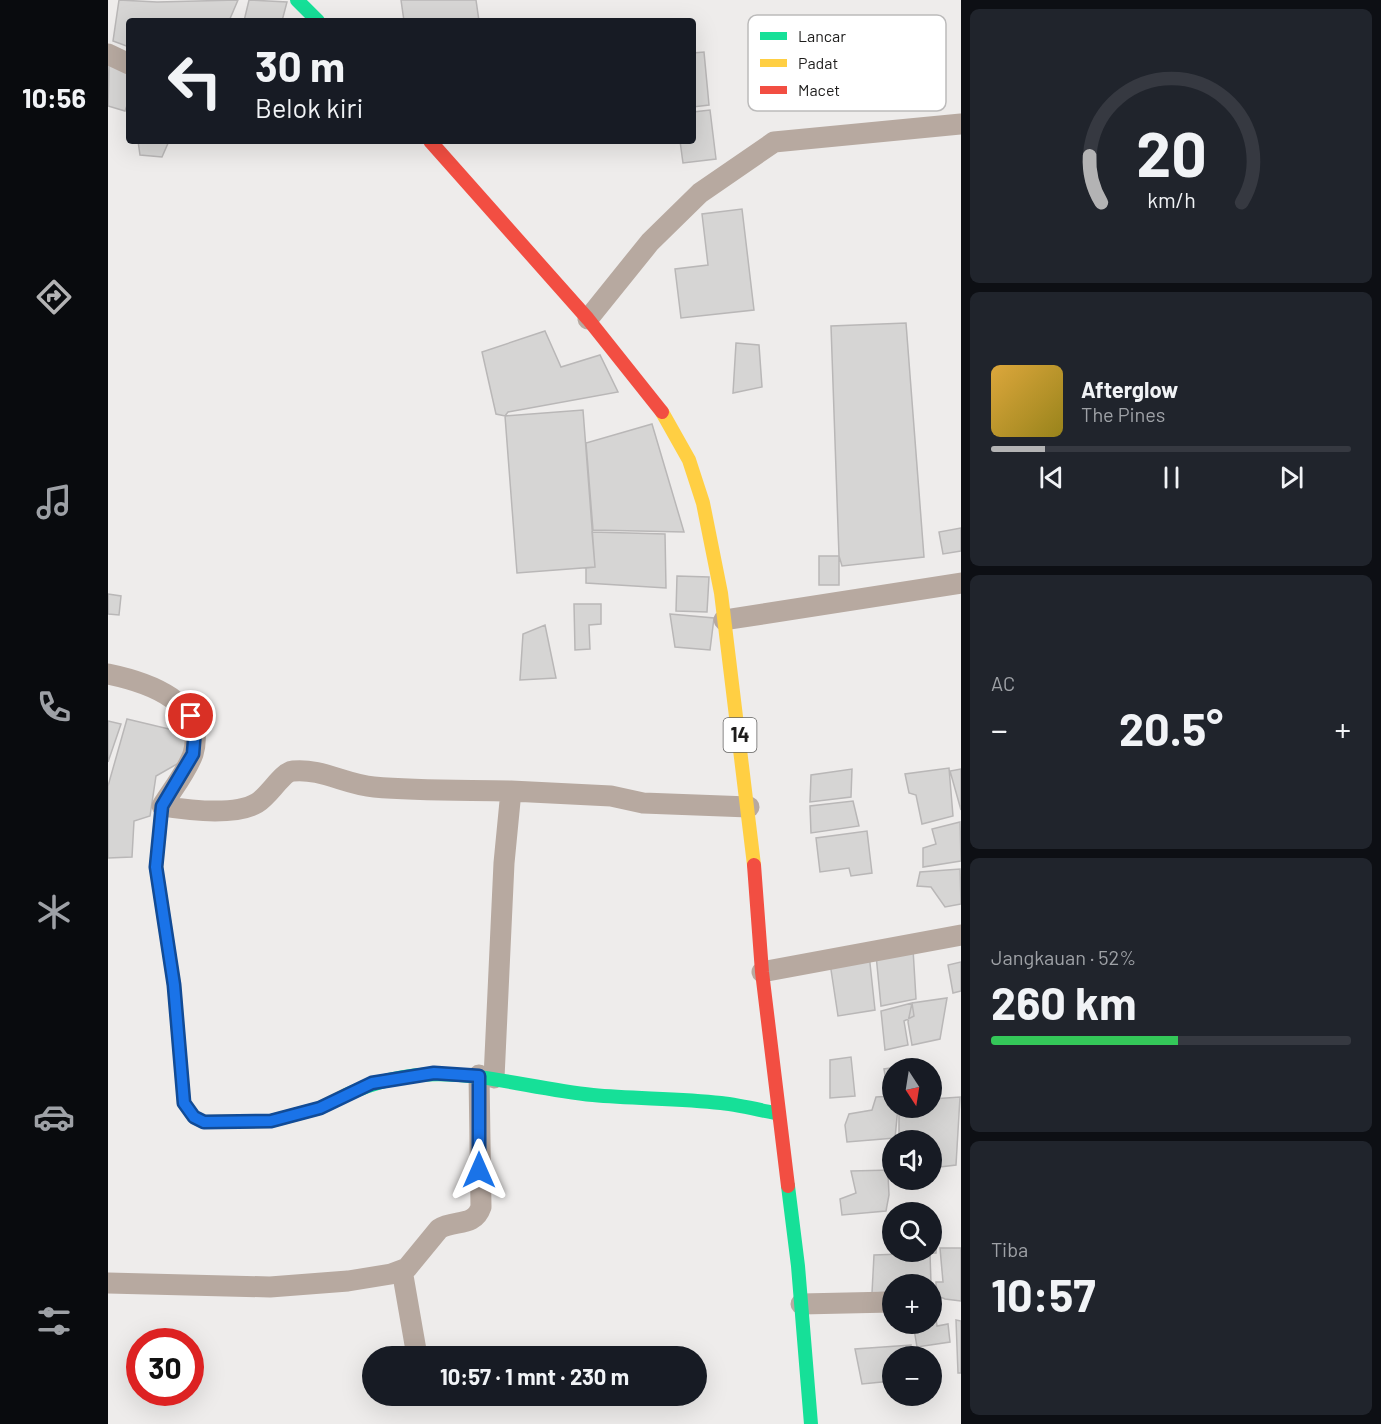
<!DOCTYPE html>
<html lang="id">
<head>
<meta charset="utf-8">
<style>
	:root { --surface:#171b24; --page:#20242c; --text:#f1f3f6; --muted:#9ea1a6; --line:#363941; --accent:#b3b3b4 }
	body { margin:0; font-family:Barlow,sans-serif; background:var(--page); color:var(--text); height:100vh; display:flex; flex-direction:column; font-size:22px; white-space:nowrap }
	* { box-sizing:border-box; margin:0 }
	p { font-size:20px; color:var(--muted) }
	.icon { flex:none; width:33px; height:33px; fill:none; stroke:currentColor; stroke-width:2; stroke-linecap:round; stroke-linejoin:round }
	.map { position:relative; flex:1; overflow:hidden }
	.side { display:flex; flex-direction:column; gap:9px; padding:9px; background:#0d0f14; width:420px }
	.side>* { flex:none }
	.hud { position:absolute; left:18px; top:18px; width:570px; height:126px; border-radius:6px; box-shadow:0 6px 24px #0002; background:#171b24; color:var(--text); overflow:hidden }
	.needle { width:39px; rotate:168deg }
	.controls { position:absolute; left:774px; top:1058px; display:grid; gap:12px }
	.controls a { display:grid; place-items:center; width:60px; height:60px; border-radius:50%; background:var(--surface); box-shadow:0 6px 24px #0002; font-size:30px }
	.speed { position:absolute; left:18px; top:1328px; display:flex; gap:12px; font-size:30px; font-weight:700; text-align:center }
	.speed>* { display:grid; place-content:center; width:78px; height:78px; border-radius:50%; background:var(--surface); box-shadow:0 6px 24px #0002; line-height:1 }
	.speed .limit { border:9px solid #d22; background:#fff; color:#111 }
	.pin { position:absolute; display:grid; place-items:center; width:51px; height:51px; color:#fff; margin:-26px; border:3px solid #fff; border-radius:50%; box-shadow:0 2px 6px #0007 }
	.me { position:absolute; width:66px; margin:-33px; rotate:0deg; stroke-linejoin:round; filter:drop-shadow(0 0 4px #0008) }
	.turn { display:flex; align-items:center; gap:21px; height:126px; padding:0 30px; font-size:27px }
	.turn .icon { width:78px; height:78px; stroke-width:2.5 }
	.turn b { display:block; font-size:42px; line-height:51px }
	.big { font-size:45px; font-weight:700; line-height:1.1 }
	.side .tile { flex:1; display:flex; flex-direction:column; justify-content:center; gap:9px; min-width:0; padding:0 21px; border-radius:9px; background:var(--page) }
	.side .dial { align-items:center; gap:0 }
	.dial svg { height:156px; overflow:visible; fill:none; stroke:var(--line); stroke-width:7; stroke-linecap:round; text-anchor:middle }
	.dial text { fill:var(--text); stroke:none }
	.song { display:flex; align-items:center; gap:18px }
	.cover { width:72px; height:72px; border-radius:9px; background:linear-gradient(135deg,hsl(40 70% 55%),hsl(50 70% 35%)) }
	.played { height:6px; border-radius:3px; background:linear-gradient(90deg,var(--accent) 15%,var(--line) 15%) }
	.keys { display:flex; justify-content:space-around; direction:ltr }
	.heat { display:flex; justify-content:space-between; align-items:center; font-size:33px; direction:ltr }
	.charge { height:9px; border-radius:4px; background:linear-gradient(90deg,#34c759 52%,var(--line) 0) }
	.trip { position:absolute; left:254px; top:1346px; width:345px; height:60px; border-radius:30px; background:var(--surface); box-shadow:0 6px 24px #0002; font-weight:700; line-height:60px; text-align:center }
	main { display:flex; flex:1; min-height:0 }
	.menu { display:flex; flex-direction:column; width:108px; justify-content:space-around; align-items:center; background:#090b0e; color:var(--muted) }
	.menu .icon { width:42px; height:42px }
	.menu .current { color:var(--accent) }
	.menu b { font-size:27px; color:var(--text) }
	.map>svg:first-child { display:block }
	.building { fill:#d6d5d4; stroke:#b9b7b7; stroke-width:1.5 }
	.lines { fill:none; stroke-linecap:round; stroke-linejoin:round }
	.street { stroke:#b7a9a0; stroke-width:21 }
	.fast { stroke:#16e098; stroke-width:14 }
	.slow { stroke:#ffcf43; stroke-width:14 }
	.jam { stroke:#f24e42; stroke-width:14 }
	.route-casing { stroke:#114b97; stroke-width:15 }
	.route { stroke:#1a73e8; stroke-width:10 }
	.labels { text-anchor:middle; stroke-width:5; stroke-linejoin:round; paint-order:stroke }
	.shield { fill:#fff; stroke:#626160; stroke-width:1.5 }
	.shield-label { font-size:20px; font-weight:bold; fill:#1e1d1c }
	.key { fill:#fff; stroke:#bcbbbb; stroke-width:1.5 }
	.key-label { font-size:16px; fill:#1e1d1c }
</style>
</head>
<body>
<main>
<nav class="menu">
<b>10:56</b>
<svg class="icon current" aria-label="directions" viewBox="0 0 24 24"><path d="M12 3l9 9-9 9-9-9zM9 14v-3h6M13 9l2 2-2 2"/></svg>
<svg class="icon" aria-label="music" viewBox="0 0 24 24"><path d="M9 18V5l10-2v13"/><circle cx="6" cy="18" r="3"/><circle cx="16" cy="16" r="3"/></svg>
<svg class="icon" aria-label="phone" viewBox="0 0 24 24"><path d="M5 4h4l2 5-3 2q2 4 5 5l2-3 5 2v4C11 20 4 13 5 4z"/></svg>
<svg class="icon" aria-label="climate" viewBox="0 0 24 24"><path d="M12 3v18M4 7l16 10M4 17L20 7"/></svg>
<svg class="icon" aria-label="car" viewBox="0 0 24 24"><path d="M5 17H2v-5l4-1 3-4h7l3 4 3 1v5h-3M9 17h6M6 11h13"/><circle cx="7" cy="17" r="2"/><circle cx="17" cy="17" r="2"/></svg>
<svg class="icon" aria-label="filters" viewBox="0 0 24 24"><path d="M4 7h16M4 17h16"/><circle cx="9" cy="7" r="2"/><circle cx="15" cy="17" r="2"/></svg>
</nav>
<div class="map">
<svg width="853" height="1424" viewBox="0 0 853 1424">
	<rect width="100%" height="100%" fill="#eeeceb"/>
	<path class="building" d="M11 0 49 2 130 0 121 21H21V47L5 41Z
		M141 0 179 2 174 21H136Z
		M293 0H368L371 21H296Z
		M596 52 601 105 585 107V53Z
		M1 64 21 73V100L17 111 0 106Z
		M602 110 608 159 575 163 572 141H585V112Z
		M30 141H61L54 157 32 155Z
		M634 209 646 310 573 318 567 269 600 265 594 214Z
		M798 323 816 557 734 566 731 556 723 326Z
		M437 331 453 367 492 355 510 392 400 412 397 416 388 414 374 352Z
		M628 343 651 345 654 387 625 393Z
		M475 410 487 567 409 573 397 416Z
		M544 424 576 532 485 530 478 443Z
		M853 528V551L835 554 831 532Z
		M484 532 557 534 558 588 478 583V568L487 567Z
		M711 556H731V585H711Z
		M569 576 601 577 599 612 568 611Z
		M0 594 13 596 11 615 0 614Z
		M466 604H493V624L481 625 482 649 467 650Z
		M562 614 606 618 602 650 567 647Z
		M437 625 448 678 412 680 415 634Z
		M19 719 82 734 76 760 48 776 42 816 26 821 24 857 0 858V786Z
		M0 721 13 724 0 762Z
		M841 768 845 816 814 824 808 795 801 793 797 774Z
		M744 769 743 797 702 802 703 775Z
		M853 769V810L842 771Z
		M745 801 751 826 703 833 702 806Z
		M852 822 853 861 815 867V848L828 844 824 829Z
		M759 831 764 873 743 876 741 868 712 872 708 838Z
		M852 869 853 904 837 907 823 887 809 886 812 872Z
		M805 949 808 999 773 1006 768 955Z
		M761 954 767 1010 730 1016 722 963Z
		M853 962V991L845 993 840 965Z
		M839 998 832 1039 804 1045 800 1022 804 1003Z
		M804 1003 806 1016 796 1021 800 1045 777 1050 773 1011Z
		M743 1057 747 1096 722 1098V1060Z
		M804 1065 805 1068H784V1093L780 1094 776 1069Z
		M784 1096V1107H790L787 1138 739 1142 737 1125 741 1114 764 1110 768 1097Z
		M852 1097 848 1165 824 1168V1140H791V1107H824V1099Z
		M783 1170 780 1174 781 1195 778 1211 734 1215 732 1199 748 1193 743 1171Z
		M824 1220H829L828 1253H813V1251H824Z
		M832 1248H853V1301L837 1299 828 1295V1282H835Z
		M822 1253 823 1284H784V1292L764 1293 766 1255Z
		M826 1305 829 1326 840 1324 842 1342 809 1347 805 1323H824V1306Z
		M848 1320 853 1321V1373H850Z
		M803 1345 801 1356H784V1381L754 1384 747 1349Z"/>
	<g class="lines">
		<path class="street" d="M0 54 21 64
			M480 319 542 242 592 193 666 142 853 124
			M616 620 853 583
			M0 674C39 682 100 702 85 754 79 771 64 790 54 806 79 810 127 816 149 803 162 795 174 772 185 771 213 768 239 785 266 787 311 791 357 790 403 791L396 863 386 1078
			M403 791 503 796 535 803 641 807
			M654 972 853 935
			M294 1270 309 1356
			M0 1283 162 1287 240 1281 283 1274 299 1268 331 1229C346 1219 366 1228 373 1207L371 1075
			M693 1304 784 1302"/>
		<path class="fast" d="M189 0 210 21
			M238 1095C327 1053 395 1086 485 1095 527 1099 570 1098 613 1103 632 1105 652 1110 671 1114
			M680 1186 690 1266 703 1424"/>
		<path class="slow" d="M554 412 581 460 595 503 613 593 646 865
			M54 806 48 867 66 985 76 1103 86 1117 96 1122 163 1121 212 1108 238 1095"/>
		<path class="jam" d="M322 141 480 319 554 412
			M646 865 654 972 680 1186"/>
	</g>
	<g class="lines">
		<g class="route-casing">
			<path id="route" d="M83 716 87 729 85 754 54 806 48 867 66 985 76 1103 86 1117 96 1122 163 1121 212 1108 264 1083 326 1073 371 1076V1170"/>
		</g>
		<use href="#route" class="route"/>
	</g>
	<g class="labels">
		<rect class="shield" x="615.5" y="718" width="33" height="34" rx="4.5"/>
		<g class="shield-label">
			<text x="632" y="742">14</text>
		</g>
	</g>
	<rect x="640" y="15" width="198" height="96" rx="9" class="key"/>
	<rect x="652" y="32" width="27" height="8" fill="#16e098"/>
	<rect x="652" y="59" width="27" height="8" fill="#ffcf43"/>
	<rect x="652" y="86" width="27" height="8" fill="#f24e42"/>
	<g class="key-label">
		<text x="690" y="42">Lancar</text>
		<text x="690" y="69">Padat</text>
		<text x="690" y="96">Macet</text>
	</g>
</svg>
<div class="controls">
<a><svg class="needle" viewBox="-14 -14 28 28"><path d="M0-13l5 13h-10z" fill="#e53935"/><path d="M0 13l5-13h-10z" fill="#9ea1a6"/></svg></a>
<a><svg class="icon" aria-label="sound" viewBox="0 0 24 24"><path d="M4 9h4l5-4v14l-5-4H4zM17 9q2 3 0 6"/></svg></a>
<a><svg class="icon" aria-label="search" viewBox="0 0 24 24"><circle cx="10" cy="10" r="6"/><path d="M15 15l6 6"/></svg></a>
<a>+</a>
<a>−</a>
</div>
<div class="speed"><div class="limit">30</div></div>
<div class="pin" style="left:83px;top:716px;background:#d93025"><svg class="icon" aria-label="arrive" viewBox="0 0 24 24"><path d="M6 21V4h12l-3 4 3 4H6"/></svg></div>
<svg class="me" style="left:371px;top:1170px" viewBox="-20 -20 40 40"><path d="M0-17L14 15 0 8-14 15z" fill="#1a73e8" stroke="#fff" stroke-width="4"/></svg>
<div class="trip">10:57 · 1 mnt · 230 m</div>
<div class="hud">
<div class="turn"><svg class="icon" aria-label="left" viewBox="0 0 24 24"><path d="M17 20v-9H6M10 6l-5 5 5 5"/></svg><div><b>30 m</b>Belok kiri</div></div>
</div>
</div>
<section class="side">
<div class="tile dial"><svg viewBox="0 0 100 80">
<path d="M14 69A42 42 0 1 1 86 69"/>
<path d="M14 69A42 42 0 0 1 8 45" stroke="#b3b3b4"/>
<text x="50" y="56" font-size="32" font-weight="700">20</text>
<text x="50" y="72" font-size="11">km/h</text>
</svg></div>
<div class="tile">
<div class="song"><i class="cover"></i><div><b>Afterglow</b><p>The Pines</p></div></div>
<div class="played"></div>
<div class="keys"><svg class="icon" aria-label="previous" viewBox="0 0 24 24"><path d="M18 5L8 12l10 7zM5 5v14"/></svg><svg class="icon" aria-label="pause" viewBox="0 0 24 24"><path d="M8 5v14M16 5v14"/></svg><svg class="icon" aria-label="next" viewBox="0 0 24 24"><path d="M6 5l10 7-10 7zM19 5v14"/></svg></div>
</div>
<div class="tile"><p>AC</p>
<div class="heat"><a>−</a><b class="big">20.5°</b><a>+</a></div>
</div>
<div class="tile"><p>Jangkauan · 52%</p><b class="big">260 km</b><div class="charge"></div></div>
<div class="tile"><p>Tiba</p><b class="big">10:57</b></div>
</section>
</main>
</body>
</html>
